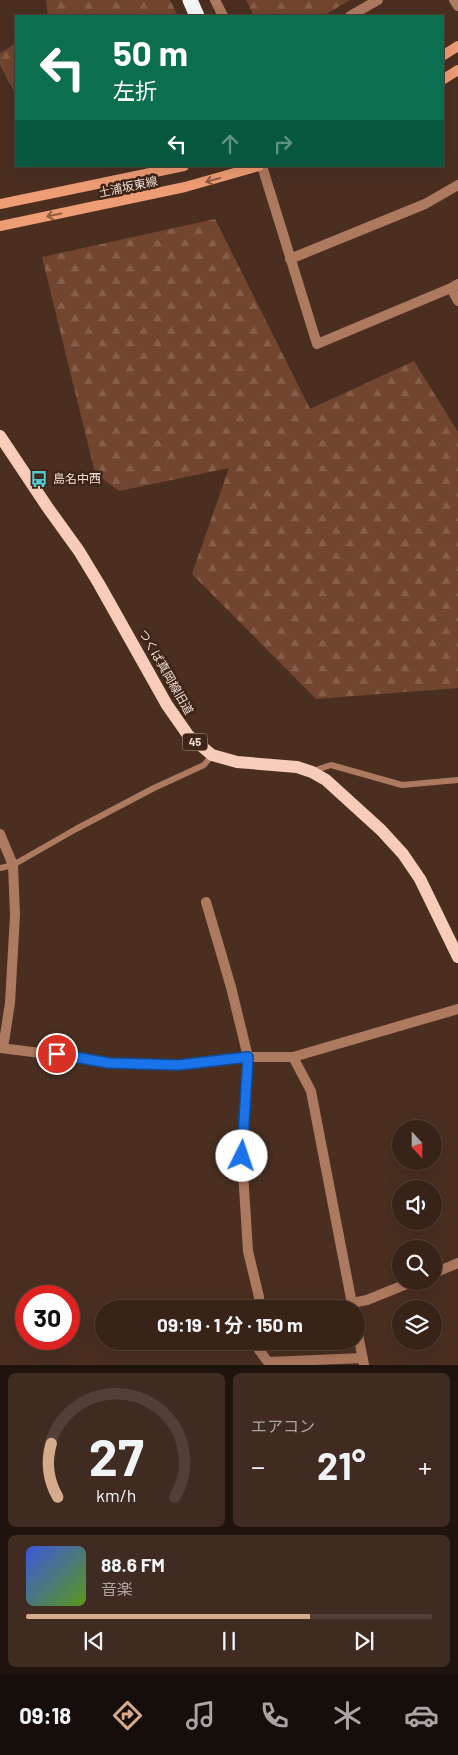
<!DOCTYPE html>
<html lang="ja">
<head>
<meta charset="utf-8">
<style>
	:root { --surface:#382319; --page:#3f2b22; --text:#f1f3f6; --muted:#aba4a2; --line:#524038; --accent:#d6ab8b }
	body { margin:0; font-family:Barlow,"Noto Sans JP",sans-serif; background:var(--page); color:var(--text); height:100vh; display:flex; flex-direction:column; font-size:19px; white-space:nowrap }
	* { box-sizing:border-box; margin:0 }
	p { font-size:16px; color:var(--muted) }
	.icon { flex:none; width:28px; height:28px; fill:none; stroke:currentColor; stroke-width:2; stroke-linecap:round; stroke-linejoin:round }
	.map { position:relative; height:1365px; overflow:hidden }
	.sheet { display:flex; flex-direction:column; gap:8px; padding:8px; background:#1f130e; flex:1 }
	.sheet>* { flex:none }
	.guide { position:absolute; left:15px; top:15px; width:429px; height:152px; border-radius:0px; box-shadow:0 5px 20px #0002,0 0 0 1px var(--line); background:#0b6e4f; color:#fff; overflow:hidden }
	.needle { width:32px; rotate:159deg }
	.fabs { position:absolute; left:392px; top:1120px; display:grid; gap:10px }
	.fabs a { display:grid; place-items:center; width:50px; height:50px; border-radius:50%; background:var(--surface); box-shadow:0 5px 20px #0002,0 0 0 1px var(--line); font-size:25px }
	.speed { position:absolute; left:15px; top:1285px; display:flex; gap:10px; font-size:25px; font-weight:700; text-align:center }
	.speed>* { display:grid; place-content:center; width:65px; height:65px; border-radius:50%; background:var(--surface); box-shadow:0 5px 20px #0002,0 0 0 1px var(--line); line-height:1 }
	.speed .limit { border:8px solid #d22; background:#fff; color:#111 }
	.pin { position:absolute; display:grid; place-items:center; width:42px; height:42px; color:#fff; margin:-21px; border:2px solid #fff; border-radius:50%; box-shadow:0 1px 5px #0007 }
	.me { position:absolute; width:55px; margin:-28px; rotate:4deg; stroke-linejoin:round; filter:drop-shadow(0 0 4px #0008) }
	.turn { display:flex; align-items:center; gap:18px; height:105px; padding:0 15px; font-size:22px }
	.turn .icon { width:65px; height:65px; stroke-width:2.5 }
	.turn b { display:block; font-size:35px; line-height:42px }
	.lanes { display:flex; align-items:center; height:48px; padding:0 15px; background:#0003; justify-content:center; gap:25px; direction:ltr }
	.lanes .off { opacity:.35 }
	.big { font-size:38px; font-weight:700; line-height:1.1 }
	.sheet .tile { flex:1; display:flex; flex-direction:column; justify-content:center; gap:8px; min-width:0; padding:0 18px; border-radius:8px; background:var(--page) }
	.sheet .dial { align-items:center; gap:0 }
	.dial svg { height:130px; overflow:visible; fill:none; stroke:var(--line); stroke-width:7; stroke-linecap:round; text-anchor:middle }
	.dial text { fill:var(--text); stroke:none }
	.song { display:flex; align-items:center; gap:15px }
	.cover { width:60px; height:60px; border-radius:8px; background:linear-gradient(135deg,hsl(230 70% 55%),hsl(90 70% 35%)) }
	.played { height:5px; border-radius:2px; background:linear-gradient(90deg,var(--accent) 70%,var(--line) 70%) }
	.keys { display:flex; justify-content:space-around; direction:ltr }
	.heat { display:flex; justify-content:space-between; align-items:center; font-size:28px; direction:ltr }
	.sheet .tiles { flex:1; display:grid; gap:8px; grid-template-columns:1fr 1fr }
	.tile:last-child { grid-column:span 2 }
	.trip { position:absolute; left:95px; top:1300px; width:270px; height:50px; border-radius:25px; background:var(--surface); box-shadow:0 5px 20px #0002,0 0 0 1px var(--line); font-weight:700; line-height:50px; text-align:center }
	.dock { display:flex; height:80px; justify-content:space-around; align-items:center; background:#160e0a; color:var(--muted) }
	.dock .icon { width:35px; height:35px }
	.dock .active { color:var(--accent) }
	.dock b { font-size:22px; color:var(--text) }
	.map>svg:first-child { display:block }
	.forest { fill:url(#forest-firs) }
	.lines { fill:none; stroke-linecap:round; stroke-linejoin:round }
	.lane { stroke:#ad795f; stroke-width:6 }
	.street { stroke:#ad795f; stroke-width:10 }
	.secondary { stroke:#ef9d74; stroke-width:10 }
	.primary { stroke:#f7ccb8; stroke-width:12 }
	.highway { stroke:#f6f6f6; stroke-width:15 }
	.oneway { stroke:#8e5b41 }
	.route-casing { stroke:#114b97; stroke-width:12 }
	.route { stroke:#1a73e8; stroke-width:9 }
	.labels { text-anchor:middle; stroke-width:5; stroke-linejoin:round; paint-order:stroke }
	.shield { fill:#3f2517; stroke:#baa59b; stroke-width:1 }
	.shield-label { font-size:11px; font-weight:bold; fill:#eedcd3 }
	.street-label { font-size:12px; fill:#eedcd3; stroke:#3f2517 }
	.poi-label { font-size:12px; fill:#eedcd3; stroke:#3f2517; text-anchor:start }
</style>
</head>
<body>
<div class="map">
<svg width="458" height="1365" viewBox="0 0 458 1365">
	<defs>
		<pattern id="forest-firs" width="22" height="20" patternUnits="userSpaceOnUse" patternTransform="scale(1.25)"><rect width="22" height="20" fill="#72452e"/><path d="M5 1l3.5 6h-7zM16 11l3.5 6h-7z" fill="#865f4b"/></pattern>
	</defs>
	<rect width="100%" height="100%" fill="#4a2f21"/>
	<path class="forest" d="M46 0H170L178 16H48Z
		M246 0H350L323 16H254Z
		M16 43V95L0 65V53Z
		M215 219 310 409 414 361 458 432V688L316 699 192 574 229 468 119 491 95 473 42 257Z"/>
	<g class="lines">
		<path class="lane" d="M313 771 331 765 402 785 458 780
			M0 868 13 865 76 829 154 788 204 765 212 755"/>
		<path class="street" d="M215 0 223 16
			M454 0 458 6
			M350 16 378 0
			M262 166 317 344 451 288 458 284
			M290 259 425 204 458 185
			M451 288 458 301
			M0 834 13 865 15 915 10 1003 3 1048
			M206 902 231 987 248 1057 242 1156 248 1251 259 1297V1309
			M0 1048 57 1055 109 1063 179 1065 248 1057H293L458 1009
			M293 1057 311 1091 353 1309
			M434 1273 458 1263
			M352 1303 367 1300 414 1281
			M356 1324 364 1365
			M259 1341V1350L268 1362 362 1358"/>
		<path class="secondary" d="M442 56 458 46
			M442 80 458 70
			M0 204 184 166
			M0 226 185 187 259 166"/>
		<path class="primary" d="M0 436 48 508 79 551 99 584 167 705 188 735 212 755 237 762 297 767 312 772 326 780 381 830 403 854 420 879 458 957"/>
		<path class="highway" d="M190 0 197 16"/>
	</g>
	<defs><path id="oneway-shaft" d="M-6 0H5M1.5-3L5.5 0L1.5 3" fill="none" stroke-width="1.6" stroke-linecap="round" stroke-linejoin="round" transform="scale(1.25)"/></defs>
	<g class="oneway">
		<use href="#oneway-shaft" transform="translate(213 180) rotate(165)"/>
		<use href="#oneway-shaft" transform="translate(54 215) rotate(168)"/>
	</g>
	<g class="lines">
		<g class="route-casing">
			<path id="route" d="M57 1054 109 1063 179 1065 248 1057 242 1156"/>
		</g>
		<use href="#route" class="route"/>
	</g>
	<defs>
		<g id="bus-bare" transform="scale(1.35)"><path d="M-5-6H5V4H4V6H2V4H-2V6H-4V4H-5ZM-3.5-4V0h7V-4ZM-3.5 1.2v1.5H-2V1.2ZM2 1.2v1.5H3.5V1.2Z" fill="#52cbd7" stroke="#3f2517" stroke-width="2.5" paint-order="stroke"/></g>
	</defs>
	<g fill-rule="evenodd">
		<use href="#bus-bare" x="39" y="479"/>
	</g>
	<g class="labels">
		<rect class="shield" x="182.5" y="733.5" width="25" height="17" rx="4"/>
		<g class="shield-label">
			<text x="195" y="746">45</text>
		</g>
		<g class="street-label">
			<text transform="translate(128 187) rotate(-12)" y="4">土浦坂東線</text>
			<text transform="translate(166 672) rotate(60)" y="4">つくば真岡線旧道</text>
		</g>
		<g class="poi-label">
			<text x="53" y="483">島名中西</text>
		</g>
	</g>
</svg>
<div class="fabs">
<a><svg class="needle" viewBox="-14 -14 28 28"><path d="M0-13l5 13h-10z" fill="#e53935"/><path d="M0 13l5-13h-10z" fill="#aba4a2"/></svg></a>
<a><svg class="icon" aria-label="sound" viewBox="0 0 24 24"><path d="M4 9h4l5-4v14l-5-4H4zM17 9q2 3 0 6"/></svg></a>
<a><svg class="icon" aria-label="search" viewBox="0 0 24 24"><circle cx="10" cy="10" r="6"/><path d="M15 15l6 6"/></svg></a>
<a><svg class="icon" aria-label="layers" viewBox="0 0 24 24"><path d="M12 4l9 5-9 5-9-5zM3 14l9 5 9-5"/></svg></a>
</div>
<div class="speed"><div class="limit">30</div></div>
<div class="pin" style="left:57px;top:1054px;background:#d93025"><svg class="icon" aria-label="arrive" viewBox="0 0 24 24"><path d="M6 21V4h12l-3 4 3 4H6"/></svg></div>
<svg class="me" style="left:242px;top:1156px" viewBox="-20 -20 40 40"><circle r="19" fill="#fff"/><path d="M0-13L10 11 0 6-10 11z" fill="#1a73e8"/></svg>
<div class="trip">09:19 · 1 分 · 150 m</div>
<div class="guide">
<div class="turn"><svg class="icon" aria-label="left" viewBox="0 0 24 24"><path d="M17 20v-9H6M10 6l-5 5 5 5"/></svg><div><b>50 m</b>左折</div></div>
<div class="lanes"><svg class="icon" aria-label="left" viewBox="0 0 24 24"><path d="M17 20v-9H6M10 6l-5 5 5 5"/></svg><svg class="icon off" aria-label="ahead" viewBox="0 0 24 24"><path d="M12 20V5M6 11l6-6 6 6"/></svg><svg class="icon off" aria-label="right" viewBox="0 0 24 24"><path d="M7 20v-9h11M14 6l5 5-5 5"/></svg></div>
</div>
</div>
<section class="sheet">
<div class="tiles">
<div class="tile dial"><svg viewBox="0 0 100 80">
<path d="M14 69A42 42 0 1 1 86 69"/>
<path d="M14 69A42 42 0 0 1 10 36" stroke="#d6ab8b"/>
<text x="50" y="56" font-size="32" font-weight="700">27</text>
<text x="50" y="72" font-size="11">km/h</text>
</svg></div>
<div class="tile"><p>エアコン</p>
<div class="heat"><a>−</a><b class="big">21°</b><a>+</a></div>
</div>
<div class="tile">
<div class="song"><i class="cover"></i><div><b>88.6 FM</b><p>音楽</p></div></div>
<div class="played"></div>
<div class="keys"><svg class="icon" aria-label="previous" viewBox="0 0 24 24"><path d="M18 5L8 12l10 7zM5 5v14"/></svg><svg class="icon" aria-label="pause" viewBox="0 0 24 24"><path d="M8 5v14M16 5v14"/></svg><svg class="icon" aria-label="next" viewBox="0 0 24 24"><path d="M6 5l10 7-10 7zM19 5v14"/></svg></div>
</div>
</div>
</section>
<nav class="dock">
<b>09:18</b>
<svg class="icon active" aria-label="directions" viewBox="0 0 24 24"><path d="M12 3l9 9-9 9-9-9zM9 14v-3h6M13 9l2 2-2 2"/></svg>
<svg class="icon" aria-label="music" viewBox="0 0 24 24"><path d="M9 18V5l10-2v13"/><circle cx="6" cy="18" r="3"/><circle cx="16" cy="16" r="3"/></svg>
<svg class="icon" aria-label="phone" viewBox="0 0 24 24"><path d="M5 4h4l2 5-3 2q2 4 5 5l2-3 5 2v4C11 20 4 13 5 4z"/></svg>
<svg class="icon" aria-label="climate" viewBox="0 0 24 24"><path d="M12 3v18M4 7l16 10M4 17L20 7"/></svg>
<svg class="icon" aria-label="car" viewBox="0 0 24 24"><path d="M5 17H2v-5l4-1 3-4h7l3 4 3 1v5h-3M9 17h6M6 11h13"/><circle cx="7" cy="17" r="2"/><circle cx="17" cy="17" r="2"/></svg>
</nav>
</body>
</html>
